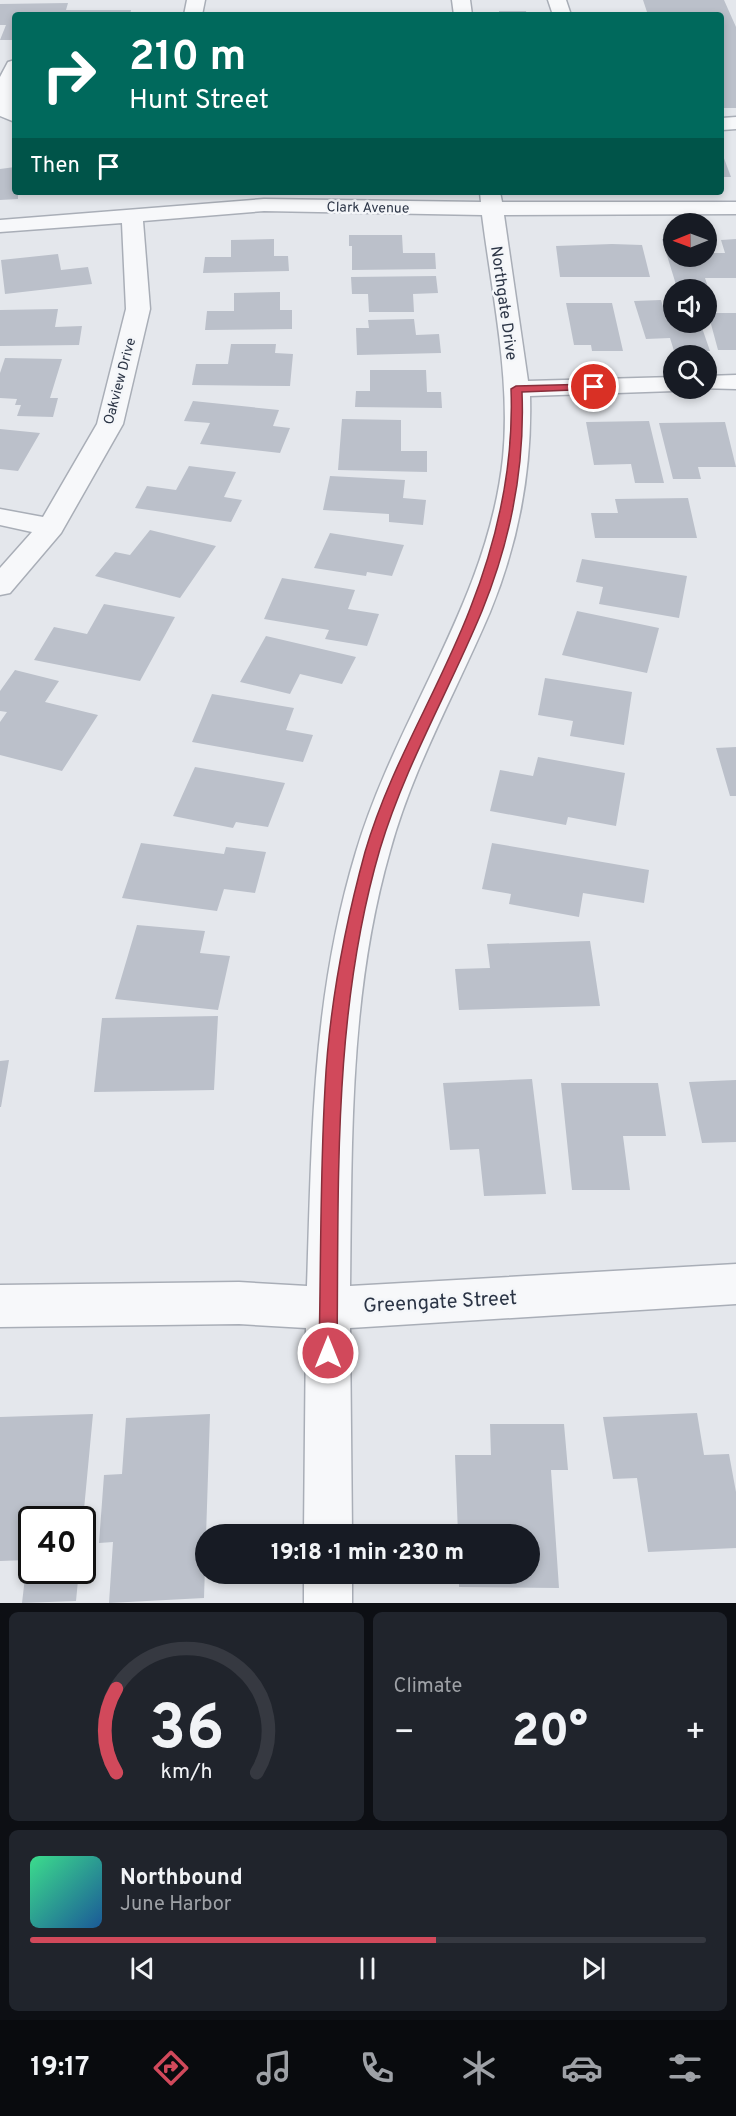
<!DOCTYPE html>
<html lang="en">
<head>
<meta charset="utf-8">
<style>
	:root { --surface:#171b24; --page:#20242c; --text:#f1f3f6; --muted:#9ea1a6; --line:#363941; --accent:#d1495b }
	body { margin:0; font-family:Overpass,sans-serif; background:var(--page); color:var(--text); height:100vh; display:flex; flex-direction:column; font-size:22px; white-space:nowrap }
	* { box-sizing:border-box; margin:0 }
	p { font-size:20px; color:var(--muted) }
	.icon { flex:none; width:33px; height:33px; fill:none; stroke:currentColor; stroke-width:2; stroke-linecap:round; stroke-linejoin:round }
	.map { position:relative; height:1603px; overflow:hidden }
	.side { display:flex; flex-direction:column; gap:9px; padding:9px; background:#0d0f14; flex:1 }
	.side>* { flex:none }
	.hud { position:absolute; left:12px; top:12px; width:712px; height:183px; border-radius:6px; box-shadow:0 3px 9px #0003; background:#00695c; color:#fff; overflow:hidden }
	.needle { width:39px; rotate:269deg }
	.controls { position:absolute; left:663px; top:213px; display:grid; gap:12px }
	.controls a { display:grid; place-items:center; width:54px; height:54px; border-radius:50%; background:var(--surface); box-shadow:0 3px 9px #0003; font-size:30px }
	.speed { position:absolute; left:18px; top:1506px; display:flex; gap:12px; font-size:30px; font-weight:700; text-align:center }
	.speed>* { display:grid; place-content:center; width:78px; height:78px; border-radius:50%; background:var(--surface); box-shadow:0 3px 9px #0003; line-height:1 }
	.speed .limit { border:3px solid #111; border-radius:9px; background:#fff; color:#111 }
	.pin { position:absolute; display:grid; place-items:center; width:51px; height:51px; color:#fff; margin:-26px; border:3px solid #fff; border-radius:50%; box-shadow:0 2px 6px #0007 }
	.me { position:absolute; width:66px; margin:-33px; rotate:0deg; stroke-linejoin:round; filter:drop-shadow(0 0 4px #0008) }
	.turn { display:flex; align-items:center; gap:21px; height:126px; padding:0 18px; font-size:27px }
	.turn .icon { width:78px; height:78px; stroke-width:2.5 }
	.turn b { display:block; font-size:42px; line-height:51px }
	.then { display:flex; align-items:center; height:57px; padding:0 18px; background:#0003; gap:12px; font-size:22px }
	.big { font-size:45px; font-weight:800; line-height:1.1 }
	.side .card { flex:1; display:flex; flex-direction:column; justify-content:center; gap:9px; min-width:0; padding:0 21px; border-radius:9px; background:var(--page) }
	.side .dial { align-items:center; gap:0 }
	.dial svg { height:156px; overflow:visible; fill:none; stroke:var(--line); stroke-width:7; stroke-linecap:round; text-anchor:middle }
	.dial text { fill:var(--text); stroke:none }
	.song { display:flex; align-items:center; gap:18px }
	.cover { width:72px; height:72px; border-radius:9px; background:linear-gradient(135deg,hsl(150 70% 55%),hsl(210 70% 35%)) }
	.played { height:6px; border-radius:3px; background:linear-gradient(90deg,var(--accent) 60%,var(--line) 60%) }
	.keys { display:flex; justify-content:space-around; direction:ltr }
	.heat { display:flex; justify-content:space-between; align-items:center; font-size:33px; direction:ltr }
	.side .tiles { flex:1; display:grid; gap:9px; grid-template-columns:1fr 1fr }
	.card:last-child { grid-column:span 2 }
	.trip { position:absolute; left:195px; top:1524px; width:345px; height:60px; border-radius:30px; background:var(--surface); box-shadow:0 3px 9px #0003; font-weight:800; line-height:60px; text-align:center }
	.tabs { display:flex; height:96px; justify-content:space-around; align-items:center; background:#090b0e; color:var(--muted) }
	.tabs .icon { width:42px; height:42px }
	.tabs .current { color:var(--accent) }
	.tabs b { font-size:27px; color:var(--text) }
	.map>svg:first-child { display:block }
	.building { fill:#bbc0ca }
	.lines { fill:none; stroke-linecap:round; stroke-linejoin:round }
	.minor-casing { stroke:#a9aeb7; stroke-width:3 }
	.minor { fill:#f7f8fa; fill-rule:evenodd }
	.route { fill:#d1495b; stroke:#882f3b; stroke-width:1.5 }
	.labels { text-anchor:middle; stroke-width:5; stroke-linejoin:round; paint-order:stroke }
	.far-street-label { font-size:14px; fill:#2b3445; stroke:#f4f6f9 }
	.street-label { font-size:16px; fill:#2b3445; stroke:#f4f6f9 }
	.near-street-label { font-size:20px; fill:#2b3445; stroke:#f4f6f9 }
</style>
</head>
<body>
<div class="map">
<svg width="736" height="1603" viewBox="0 0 736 1603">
	<rect width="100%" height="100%" fill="#e4e7ec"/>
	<path class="building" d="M643 0H724L736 27V108H722V15H648Z
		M68 3 66 10H131L130 15H15V40H0L6 25H0V4Z
		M499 11H526L527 15H499Z
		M722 153 731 177H722Z
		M15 167V192H18V199L0 200V169Z
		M349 235H402L403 253H435L436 269 352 270V246H349Z
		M274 239V256H288L289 271 203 273 205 257H231V240Z
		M662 239H674V256H706V253H725L721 240 736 239V278H705L708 287 677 288Z
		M612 244 642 245 650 277H560L556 246Z
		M58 254 61 270 88 267 92 284 5 294 1 260Z
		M436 276 438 293 413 294 414 312H369L368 294H352L351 277Z
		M280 292V310H292V329L205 330 207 311H234V293Z
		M661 300 664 310H674V322H700L710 351H674L670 338 646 339 634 301Z
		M566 303H612L623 351H592L591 345H574Z
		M58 309 55 327 82 326 79 345 0 346V310Z
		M708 313H736V350H718Z
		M414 319 416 335 439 334 441 353 357 355 356 328H369L368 320Z
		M231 344H276L275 353 293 354 290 386 192 385 196 364H228Z
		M5 358 62 359 50 398H58L53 417 17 416 21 405H15L17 399 0 398V373Z
		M370 370H426L427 392H441L442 408 355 407 356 391H370Z
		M193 401 279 410 273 426 290 428 280 453 200 444 210 423 184 421Z
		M342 419 401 420V451H427V472L338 470Z
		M649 421 664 483H635L631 464 594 465 586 422Z
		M725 422 736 467H698L701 479H673L659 423Z
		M0 429 40 433 18 471 0 469Z
		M189 466 236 472 224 497 242 500 231 522 135 508 147 486 176 490Z
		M330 476 405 480 403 498 426 500 423 525 389 522V514L323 510Z
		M688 498 697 538H595L591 513H618L615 499Z
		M150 530 216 546 180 598 95 576 115 552 130 555Z
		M330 533 404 545 392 576 367 572 366 576 314 568Z
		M582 559 687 576 679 618 599 604 603 587 576 582Z
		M282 578 355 590 348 609 379 614 367 646 325 639 329 630 264 619Z
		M104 604 175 617 140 681 34 660 54 627 87 634Z
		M577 611 659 628 647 673 562 655Z
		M266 636 356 657 342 684 300 674 290 694 240 682Z
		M15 670 59 681 45 702 98 715 62 771 0 755V722L7 712 0 711V691Z
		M545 678 632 692 624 745 570 736 573 721 538 715Z
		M212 694 294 708 286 730 313 735 303 762 192 742Z
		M736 747V796H730L716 748Z
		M538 757 625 773 616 826 568 817 566 825 490 811 500 770 533 776Z
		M195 767 285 783 268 827 236 822 233 828 173 816Z
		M141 843 224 854 226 847 266 852 255 893 224 889 217 911 122 898Z
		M492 843 649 870 644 903 583 893 579 917 509 904 511 894 482 889Z
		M137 925 205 931 200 953 230 956 218 1010 115 999Z
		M590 941 600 1006 459 1010 455 969 490 968 487 944Z
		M218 1016 214 1090 94 1092 102 1018Z
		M9 1060 1 1107H0V1061Z
		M532 1079 546 1194 484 1196 479 1149 450 1150 443 1083Z
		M736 1080V1142L702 1143 689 1082Z
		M561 1083H658L666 1136H623L630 1190H572Z
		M697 1413 704 1455 729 1454 736 1492V1548L648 1552 637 1478 613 1479 603 1417Z
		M93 1414 83 1520H32V1570H79L76 1601 22 1603 27 1560 0 1561V1417Z
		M210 1414 204 1598 109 1603 113 1542 99 1543 104 1475 122 1474 126 1418Z
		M490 1424H564L568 1470H551L559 1588 459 1587V1574H530V1534H458L455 1455H491Z"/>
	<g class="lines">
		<g class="minor-casing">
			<path id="minor" d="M187 0H205L202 15H184Z
				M452 0H470L472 15H454Z
				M548 0H566L571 15H553Z
				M15 60 12 107 15 109V122L0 116V77L8 62Z
				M736 117V129L722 130V118Z
				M480 192H500L502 202H736V214L504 215 528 381 674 377V388H683L674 391 530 396C532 469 518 544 490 612 456 692 413 767 390 851 349 994 352 1138 350 1286L736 1264V1304L350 1328 352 1534H304L306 1328 239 1324 0 1327V1285L239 1282 307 1286C312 1136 312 997 356 852 396 717 488 601 503 458 511 379 492 294 482 215L264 211 143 221 150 309 123 424 61 533 10 593 0 595V568L32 532 0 525V509L43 517 97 424 126 309 122 223 0 232V220L264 199 481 202Z
				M736 375V389L698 388H706V376Z
				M304 1574H352V1603H304Z"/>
		</g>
		<use href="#minor" class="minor"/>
	</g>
	<path class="route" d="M594 384 599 387 598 389 522 392C525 467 510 542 482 611 449 691 405 766 380 849 332 1013 339 1184 337 1353L334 1360 328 1362 321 1360 319 1353C321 1265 320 1176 325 1088 329 1008 344 929 365 852 390 766 438 692 470 609 498 538 514 466 511 389L516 386Z"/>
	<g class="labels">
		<g class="far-street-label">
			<text transform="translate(368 207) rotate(1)" y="5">Clark Avenue</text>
			<text transform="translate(119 381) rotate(-75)" y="5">Oakview Drive</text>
		</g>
		<g class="street-label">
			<text transform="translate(505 303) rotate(82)" y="6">Northgate Drive</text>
		</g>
		<g class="near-street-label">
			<text transform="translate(440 1301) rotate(-3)" y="7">Greengate Street</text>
		</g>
	</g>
</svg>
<div class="controls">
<a><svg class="needle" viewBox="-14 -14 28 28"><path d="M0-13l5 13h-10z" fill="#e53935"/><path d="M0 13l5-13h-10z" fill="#9ea1a6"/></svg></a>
<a><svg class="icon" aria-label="sound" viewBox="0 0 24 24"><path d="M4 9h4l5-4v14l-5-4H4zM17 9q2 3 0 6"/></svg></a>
<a><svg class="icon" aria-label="search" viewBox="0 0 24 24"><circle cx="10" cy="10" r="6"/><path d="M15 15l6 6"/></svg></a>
</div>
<div class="speed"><div class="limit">40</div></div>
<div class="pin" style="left:594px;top:387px;background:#d93025"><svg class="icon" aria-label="arrive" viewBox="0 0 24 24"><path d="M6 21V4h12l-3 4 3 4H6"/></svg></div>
<svg class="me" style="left:328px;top:1353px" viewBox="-20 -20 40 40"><circle r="17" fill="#d1495b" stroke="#fff" stroke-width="3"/><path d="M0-11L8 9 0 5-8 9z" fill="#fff"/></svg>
<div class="trip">19:18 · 1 min · 230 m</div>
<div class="hud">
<div class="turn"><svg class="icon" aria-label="right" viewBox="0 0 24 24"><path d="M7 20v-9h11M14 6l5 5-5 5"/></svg><div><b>210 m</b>Hunt Street</div></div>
<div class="then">Then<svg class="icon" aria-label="arrive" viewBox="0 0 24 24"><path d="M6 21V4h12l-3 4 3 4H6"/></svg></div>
</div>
</div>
<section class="side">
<div class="tiles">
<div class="card dial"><svg viewBox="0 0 100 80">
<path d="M14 69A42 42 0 1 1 86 69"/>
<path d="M14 69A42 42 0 0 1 14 26" stroke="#d1495b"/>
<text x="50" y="56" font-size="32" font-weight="700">36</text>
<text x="50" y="72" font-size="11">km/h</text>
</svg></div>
<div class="card"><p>Climate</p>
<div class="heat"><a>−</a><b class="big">20°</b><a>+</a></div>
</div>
<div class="card">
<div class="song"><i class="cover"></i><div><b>Northbound</b><p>June Harbor</p></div></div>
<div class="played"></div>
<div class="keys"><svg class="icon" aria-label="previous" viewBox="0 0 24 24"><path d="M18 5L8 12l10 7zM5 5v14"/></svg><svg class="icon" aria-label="pause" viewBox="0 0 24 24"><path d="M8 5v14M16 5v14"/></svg><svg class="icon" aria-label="next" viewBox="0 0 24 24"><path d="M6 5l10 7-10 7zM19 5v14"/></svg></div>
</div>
</div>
</section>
<nav class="tabs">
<b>19:17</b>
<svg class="icon current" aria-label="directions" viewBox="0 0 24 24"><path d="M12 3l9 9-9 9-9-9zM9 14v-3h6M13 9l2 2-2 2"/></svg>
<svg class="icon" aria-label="music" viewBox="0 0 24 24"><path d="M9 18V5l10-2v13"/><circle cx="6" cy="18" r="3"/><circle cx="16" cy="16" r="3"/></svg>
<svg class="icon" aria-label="phone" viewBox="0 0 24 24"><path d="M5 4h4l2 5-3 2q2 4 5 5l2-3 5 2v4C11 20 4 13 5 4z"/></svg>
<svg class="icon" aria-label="climate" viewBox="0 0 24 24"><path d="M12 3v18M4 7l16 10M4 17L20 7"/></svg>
<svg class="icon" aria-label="car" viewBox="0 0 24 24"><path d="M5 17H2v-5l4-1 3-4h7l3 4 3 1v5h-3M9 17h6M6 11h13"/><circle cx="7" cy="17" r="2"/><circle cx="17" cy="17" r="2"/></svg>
<svg class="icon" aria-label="filters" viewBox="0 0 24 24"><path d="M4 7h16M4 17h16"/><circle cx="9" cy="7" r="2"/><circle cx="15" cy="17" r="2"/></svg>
</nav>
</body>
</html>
